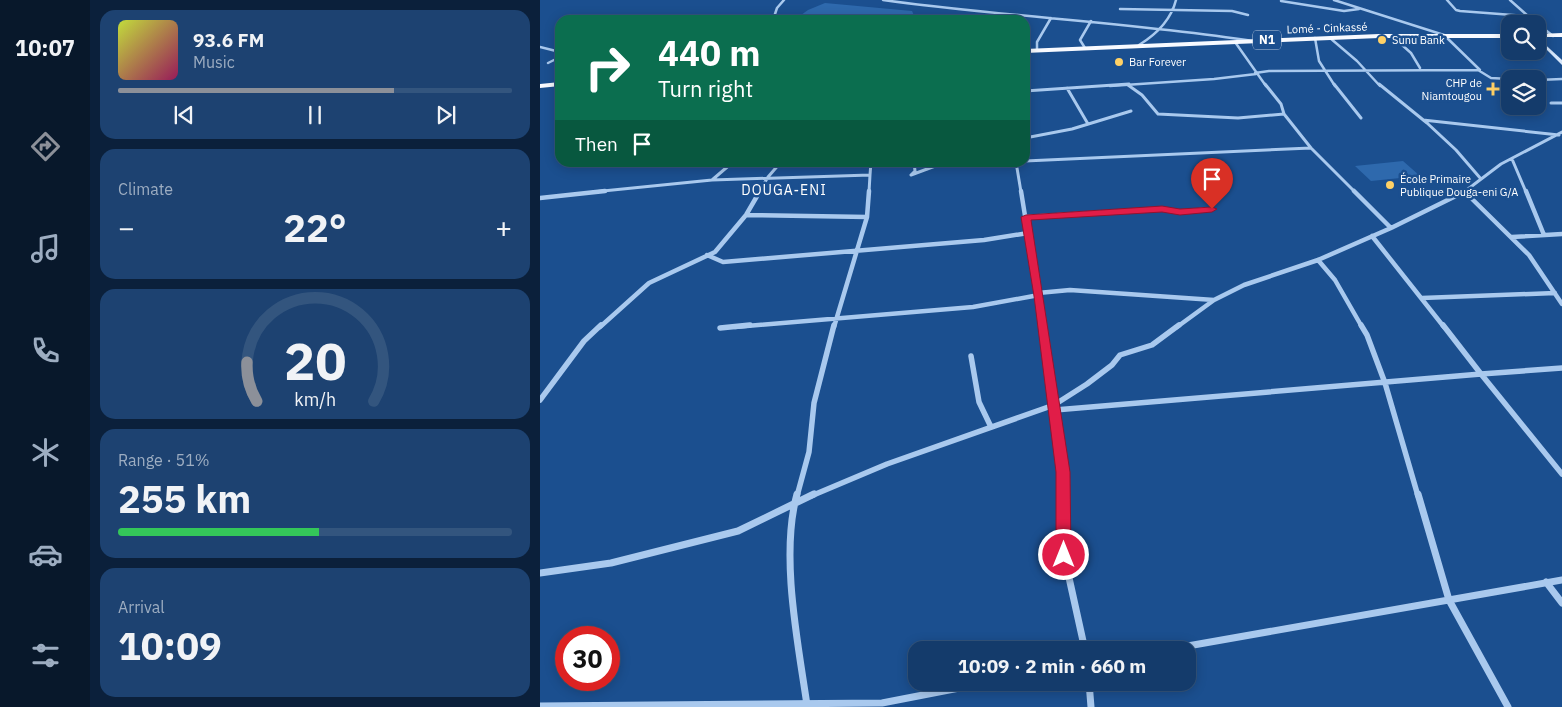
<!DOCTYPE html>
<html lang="en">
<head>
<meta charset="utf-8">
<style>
	:root { --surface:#143b6b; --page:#1d4271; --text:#f1f3f6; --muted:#9dadc1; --line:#33557e; --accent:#8c9099 }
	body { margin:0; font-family:"IBM Plex Sans",sans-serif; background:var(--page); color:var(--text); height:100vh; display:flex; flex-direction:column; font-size:19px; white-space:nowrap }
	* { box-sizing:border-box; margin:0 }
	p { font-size:16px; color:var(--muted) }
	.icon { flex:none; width:28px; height:28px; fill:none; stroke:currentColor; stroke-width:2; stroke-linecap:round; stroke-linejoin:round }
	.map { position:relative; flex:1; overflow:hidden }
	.side { display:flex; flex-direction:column; gap:10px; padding:10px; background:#0b203b; width:450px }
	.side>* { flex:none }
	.hud { position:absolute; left:15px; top:15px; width:475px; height:152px; border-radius:15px; box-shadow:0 2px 12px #0003,0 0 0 1px var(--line); background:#0b6e4f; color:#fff; overflow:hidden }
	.buttons { position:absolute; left:961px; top:15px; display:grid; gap:10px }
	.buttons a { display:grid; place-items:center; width:45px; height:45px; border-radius:10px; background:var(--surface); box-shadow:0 2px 12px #0003,0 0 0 1px var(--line); font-size:25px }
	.speed { position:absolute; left:15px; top:626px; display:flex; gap:10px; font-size:25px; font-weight:700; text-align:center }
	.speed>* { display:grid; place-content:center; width:65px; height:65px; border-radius:50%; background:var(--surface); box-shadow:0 2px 12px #0003,0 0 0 1px var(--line); line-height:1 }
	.speed .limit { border:8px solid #d22; background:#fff; color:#111 }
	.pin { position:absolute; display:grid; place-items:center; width:42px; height:42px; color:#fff; margin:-51px -21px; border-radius:50% 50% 50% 0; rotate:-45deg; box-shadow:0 0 5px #0007 }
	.pin .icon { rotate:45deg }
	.me { position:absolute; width:55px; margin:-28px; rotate:0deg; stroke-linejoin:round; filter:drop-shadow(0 0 4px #0008) }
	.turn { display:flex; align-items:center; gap:18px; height:105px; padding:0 20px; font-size:22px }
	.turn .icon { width:65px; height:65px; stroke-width:2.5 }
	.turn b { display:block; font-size:35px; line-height:42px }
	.then { display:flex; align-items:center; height:48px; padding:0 20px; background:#0003; gap:10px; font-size:19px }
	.big { font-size:38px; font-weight:800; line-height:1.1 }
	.side .tile { flex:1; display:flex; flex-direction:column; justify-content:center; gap:8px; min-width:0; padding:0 18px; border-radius:15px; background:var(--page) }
	.side .dial { align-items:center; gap:0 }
	.dial svg { height:130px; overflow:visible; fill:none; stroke:var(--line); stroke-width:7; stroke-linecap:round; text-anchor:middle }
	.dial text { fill:var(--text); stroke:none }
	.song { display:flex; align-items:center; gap:15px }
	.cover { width:60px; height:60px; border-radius:8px; background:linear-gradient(135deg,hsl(70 70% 55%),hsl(330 70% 35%)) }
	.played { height:5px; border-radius:2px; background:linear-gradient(90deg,var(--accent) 70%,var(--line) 70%) }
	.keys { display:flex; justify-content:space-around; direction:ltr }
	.heat { display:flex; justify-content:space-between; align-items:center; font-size:28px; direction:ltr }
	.charge { height:8px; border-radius:4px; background:linear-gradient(90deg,#34c759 51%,var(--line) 0) }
	.trip { position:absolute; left:368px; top:641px; width:288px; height:50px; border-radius:15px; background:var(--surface); box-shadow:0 2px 12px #0003,0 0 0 1px var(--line); font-weight:800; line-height:50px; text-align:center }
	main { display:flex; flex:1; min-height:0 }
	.tab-bar { display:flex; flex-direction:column; width:90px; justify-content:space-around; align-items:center; background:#08182b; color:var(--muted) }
	.tab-bar .icon { width:35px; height:35px }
	.tab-bar .on { color:var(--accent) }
	.tab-bar b { font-size:22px; color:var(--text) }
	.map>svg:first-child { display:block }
	.green { fill:#2e69ad }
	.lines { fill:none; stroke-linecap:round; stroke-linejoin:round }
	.minor-far4 { stroke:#a9c9ee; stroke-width:2.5 }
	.minor-far3 { stroke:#a9c9ee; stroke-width:3 }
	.minor-far2 { stroke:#a9c9ee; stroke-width:4.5 }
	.minor-far1 { stroke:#a9c9ee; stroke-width:5.5 }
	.minor { stroke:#a9c9ee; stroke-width:7 }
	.secondary { fill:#d6e6fa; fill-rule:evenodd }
	.trunk { fill:#f8faff; fill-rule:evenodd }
	.route { fill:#e11d48; stroke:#92132f }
	.poi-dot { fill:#ffd166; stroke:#1b4f8f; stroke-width:2 }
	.labels { text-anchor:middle; stroke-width:5; stroke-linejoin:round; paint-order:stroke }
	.far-street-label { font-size:11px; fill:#fff; stroke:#1b4f8f }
	.far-poi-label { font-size:11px; fill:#fff; stroke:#1b4f8f; text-anchor:start }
	.shield { fill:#1b4f8f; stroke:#bbcadd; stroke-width:1 }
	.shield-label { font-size:12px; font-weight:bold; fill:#fff }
	.far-quarter-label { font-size:14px; letter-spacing:1px; fill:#fff; stroke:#1b4f8f }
</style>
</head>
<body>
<main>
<nav class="tab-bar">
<b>10:07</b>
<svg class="icon on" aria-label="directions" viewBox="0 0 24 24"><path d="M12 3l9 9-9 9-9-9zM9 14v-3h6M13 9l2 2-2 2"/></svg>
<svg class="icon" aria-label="music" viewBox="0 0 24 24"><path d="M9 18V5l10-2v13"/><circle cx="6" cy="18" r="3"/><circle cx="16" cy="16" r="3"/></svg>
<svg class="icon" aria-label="phone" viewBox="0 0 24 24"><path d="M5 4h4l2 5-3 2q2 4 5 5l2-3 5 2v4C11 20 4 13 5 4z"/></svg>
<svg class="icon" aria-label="climate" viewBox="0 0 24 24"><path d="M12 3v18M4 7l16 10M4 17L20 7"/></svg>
<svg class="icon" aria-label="car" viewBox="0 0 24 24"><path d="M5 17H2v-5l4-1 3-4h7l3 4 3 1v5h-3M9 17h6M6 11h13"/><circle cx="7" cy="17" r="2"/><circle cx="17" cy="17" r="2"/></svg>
<svg class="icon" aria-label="filters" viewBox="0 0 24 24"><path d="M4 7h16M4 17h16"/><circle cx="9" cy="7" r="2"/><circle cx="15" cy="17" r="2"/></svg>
</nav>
<section class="side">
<div class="tile">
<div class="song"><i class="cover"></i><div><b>93.6 FM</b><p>Music</p></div></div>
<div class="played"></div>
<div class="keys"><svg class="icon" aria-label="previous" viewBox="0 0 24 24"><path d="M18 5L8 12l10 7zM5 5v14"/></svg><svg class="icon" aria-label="pause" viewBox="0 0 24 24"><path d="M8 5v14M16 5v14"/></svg><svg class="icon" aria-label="next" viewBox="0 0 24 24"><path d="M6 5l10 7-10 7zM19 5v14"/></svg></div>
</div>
<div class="tile"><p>Climate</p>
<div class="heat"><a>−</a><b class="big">22°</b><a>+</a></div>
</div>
<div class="tile dial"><svg viewBox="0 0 100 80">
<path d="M14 69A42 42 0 1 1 86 69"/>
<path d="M14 69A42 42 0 0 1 8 45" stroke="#8c9099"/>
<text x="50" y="56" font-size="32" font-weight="700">20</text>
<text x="50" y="72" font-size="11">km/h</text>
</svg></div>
<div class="tile"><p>Range · 51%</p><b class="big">255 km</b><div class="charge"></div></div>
<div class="tile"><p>Arrival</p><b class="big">10:09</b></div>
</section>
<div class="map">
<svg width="1022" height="707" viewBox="0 0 1022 707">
	<rect width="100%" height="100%" fill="#1b4f8f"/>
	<path class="green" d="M285 3 372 11 376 20H257V18L268 10Z
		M863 161 880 176 831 181 815 166Z"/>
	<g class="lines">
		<path class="minor-far4" d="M343 0C466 17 590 22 713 41
			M907 0 916 10 920 11 986 16
			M970 0 997 24
			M741 1 804 11 819 9
			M580 9 692 11 708 15
			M233 20 237 8 244 0
			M998 24 1013 36
			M852 36 871 53 880 68
			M775 38 779 61 795 86
			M790 38 817 61 840 86
			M695 42 726 86
			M599 45C617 34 631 20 636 0
			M0 47 20 52
			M545 48 540 40 551 21
			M497 50V42L511 18
			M8 63 20 57
			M938 70 951 78 970 79
			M715 73 729 71 940 70 904 35 794 0
			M998 80 1022 79
			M570 86 674 79 716 74"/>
		<path class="minor-far3" d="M725 84 741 104 744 114 771 148 815 192
			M794 84 821 118
			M839 84 887 123 916 150 941 179
			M588 85 602 95 618 114 698 118 744 114
			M527 88 548 124
			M485 91 589 84
			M1011 103H1022
			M883 120 1019 135
			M485 138 532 129 591 111
			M972 159 986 192
			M485 161 771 148
			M476 162 481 192
			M371 175 406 162
			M371 175 375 171 374 162
			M172 180 193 162
			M53 192 172 180 330 175 331 162
			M219 192 228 177 241 162
			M329 192 330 175
			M924 192 961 164 1022 132"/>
		<path class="minor-far2" d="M481 191 503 327
			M814 191 851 228
			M986 191 1004 235
			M925 192 989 255 1022 304
			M0 198 65 191
			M206 215 327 217
			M486 217 622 209 640 212 672 209
			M832 236 904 327
			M972 237 1022 234
			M167 255 183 262 444 240 488 233
			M778 260 795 280 822 327
			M498 293 530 290 674 300
			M882 298 1015 293
			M60 327 109 283 175 252 206 215 220 191
			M195 327 433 307 499 295
			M294 327 327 217 329 191
			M637 327 674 300 704 285 778 260 851 228 926 191"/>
		<path class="minor-far1" d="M503 325 523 472V496
			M821 325 827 335 845 383 878 496
			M180 328 210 325
			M431 356 439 402 451 427
			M1022 368 941 374 1022 474
			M0 400 44 341 61 325
			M515 410 941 374 903 325
			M257 496 269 452 274 403 294 325
			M271 496 347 464 514 405 547 384 572 365 580 355 612 345 639 325"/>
		<path class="minor" d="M257 494C240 555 258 643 267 705
			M523 494 524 555 545 650
			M878 494 909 600 968 707
			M0 573 71 563 198 531 274 494
			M1006 582 1022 603
			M625 650 1022 580
			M549 682 551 707
			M0 706 342 703 450 682"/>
		<path class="secondary" d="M998 38 1022 60V65L998 41Z"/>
		<path class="trunk" d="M1022 33V37H998V34Z
			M839 34H970V38H839L485 53V49Z
			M20 82V86L0 88V84Z"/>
	</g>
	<path class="route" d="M622 206 640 209 672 207 677 209 672 212 640 215 622 212 491 220 530 472 531 555 529 560 524 562 518 560 516 555V472L494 296 481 217 486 215Z"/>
	<g class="poi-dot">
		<circle cx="842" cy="40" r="5"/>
		<circle cx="579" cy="62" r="5"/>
		<path d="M950.5 81.5h5v5h5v5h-5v5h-5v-5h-5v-5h5z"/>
		<circle cx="850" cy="185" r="5"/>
	</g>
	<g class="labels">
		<g class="far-street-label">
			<text transform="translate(787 28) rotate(-2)" y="4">Lomé - Cinkassé</text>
		</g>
		<g class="far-poi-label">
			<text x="852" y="44">Sunu Bank</text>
			<text x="589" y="66">Bar Forever</text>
			<text x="942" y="87" text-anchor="end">CHP de<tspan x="942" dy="13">Niamtougou</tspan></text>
			<text x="860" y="183">École Primaire<tspan x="860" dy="13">Publique Douga-eni G/A</tspan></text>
		</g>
		<rect class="shield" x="713" y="30.5" width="28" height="19" rx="4"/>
		<g class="shield-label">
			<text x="727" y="44">N1</text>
		</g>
		<g class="far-quarter-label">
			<text x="244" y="195">DOUGA-ENI</text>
		</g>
	</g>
</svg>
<div class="buttons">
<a><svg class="icon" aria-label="search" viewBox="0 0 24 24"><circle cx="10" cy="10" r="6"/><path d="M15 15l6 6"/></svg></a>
<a><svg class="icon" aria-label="layers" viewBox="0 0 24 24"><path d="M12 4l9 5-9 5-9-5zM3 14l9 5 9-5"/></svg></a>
</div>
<div class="speed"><div class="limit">30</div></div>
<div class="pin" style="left:672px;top:209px;background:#d93025"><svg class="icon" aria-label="arrive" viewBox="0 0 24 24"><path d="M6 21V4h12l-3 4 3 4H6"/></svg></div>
<svg class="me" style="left:524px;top:555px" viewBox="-20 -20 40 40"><circle r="17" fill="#e11d48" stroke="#fff" stroke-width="3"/><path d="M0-11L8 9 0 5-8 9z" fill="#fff"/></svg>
<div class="trip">10:09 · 2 min · 660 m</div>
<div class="hud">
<div class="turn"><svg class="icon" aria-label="right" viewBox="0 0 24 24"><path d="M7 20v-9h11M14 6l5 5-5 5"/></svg><div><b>440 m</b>Turn right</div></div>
<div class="then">Then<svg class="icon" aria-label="arrive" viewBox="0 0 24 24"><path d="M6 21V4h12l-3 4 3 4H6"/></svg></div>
</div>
</div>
</main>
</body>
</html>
